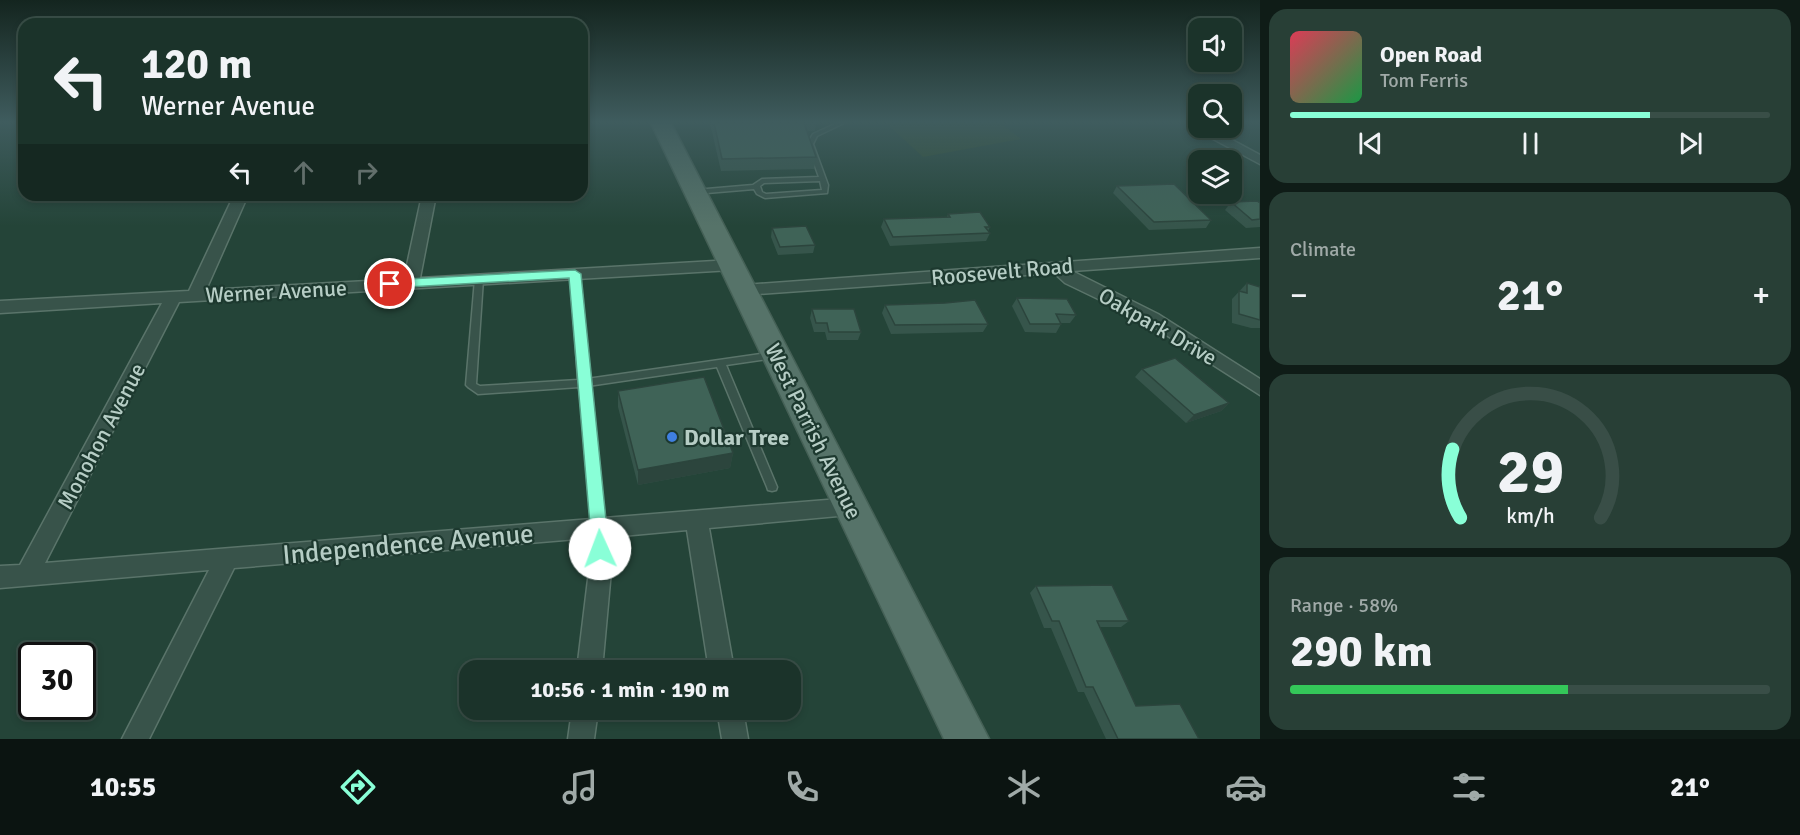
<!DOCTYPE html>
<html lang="en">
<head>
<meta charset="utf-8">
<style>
	:root { --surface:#1b332a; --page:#283f36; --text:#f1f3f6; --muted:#a0aaa8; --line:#394e47; --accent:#89ffd7 }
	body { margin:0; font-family:Signika,sans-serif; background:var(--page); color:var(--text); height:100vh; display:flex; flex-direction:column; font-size:22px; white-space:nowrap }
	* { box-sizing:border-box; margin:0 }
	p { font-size:20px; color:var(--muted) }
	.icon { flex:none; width:33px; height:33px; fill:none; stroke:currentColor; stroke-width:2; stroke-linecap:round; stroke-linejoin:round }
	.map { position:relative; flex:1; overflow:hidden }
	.panel { display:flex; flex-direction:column; gap:9px; padding:9px; background:#0f1c17; width:540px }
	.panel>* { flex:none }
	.top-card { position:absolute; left:18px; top:18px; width:570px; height:183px; border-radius:18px; box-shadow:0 3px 9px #0003,0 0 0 2px var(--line); background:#1b332a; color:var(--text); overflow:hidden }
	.controls { position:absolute; left:1188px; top:18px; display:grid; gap:12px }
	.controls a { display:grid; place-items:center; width:54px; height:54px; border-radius:12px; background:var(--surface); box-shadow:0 3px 9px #0003,0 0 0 2px var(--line); font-size:30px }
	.speed { position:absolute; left:18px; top:642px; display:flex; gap:12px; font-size:30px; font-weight:700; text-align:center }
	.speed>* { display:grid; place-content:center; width:78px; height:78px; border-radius:50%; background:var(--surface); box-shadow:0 3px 9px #0003,0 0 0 2px var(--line); line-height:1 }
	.speed .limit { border:3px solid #111; border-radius:9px; background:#fff; color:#111 }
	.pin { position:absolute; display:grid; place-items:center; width:51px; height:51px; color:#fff; margin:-26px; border:3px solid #fff; border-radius:50%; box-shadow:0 2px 6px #0007 }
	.me { position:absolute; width:66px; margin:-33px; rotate:358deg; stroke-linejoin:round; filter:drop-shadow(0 0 4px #0008) }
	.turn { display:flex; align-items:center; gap:21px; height:126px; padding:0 24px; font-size:27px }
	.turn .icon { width:78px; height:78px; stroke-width:2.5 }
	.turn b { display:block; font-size:42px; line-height:51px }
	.lanes { display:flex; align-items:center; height:57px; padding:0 24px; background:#0003; justify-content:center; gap:30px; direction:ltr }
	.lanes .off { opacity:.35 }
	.big { font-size:45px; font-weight:800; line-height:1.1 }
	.panel .tile { flex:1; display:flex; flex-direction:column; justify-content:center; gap:9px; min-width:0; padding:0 21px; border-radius:18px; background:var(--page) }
	.panel .dial { align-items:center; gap:0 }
	.dial svg { height:156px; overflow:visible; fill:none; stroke:var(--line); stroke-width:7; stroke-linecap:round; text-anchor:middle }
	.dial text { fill:var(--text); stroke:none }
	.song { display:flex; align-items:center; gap:18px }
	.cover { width:72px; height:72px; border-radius:9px; background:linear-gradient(135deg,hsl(350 70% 55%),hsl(140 70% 35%)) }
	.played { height:6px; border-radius:3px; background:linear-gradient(90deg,var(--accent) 75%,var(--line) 75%) }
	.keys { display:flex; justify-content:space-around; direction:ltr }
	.heat { display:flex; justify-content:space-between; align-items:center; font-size:33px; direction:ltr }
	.charge { height:9px; border-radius:4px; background:linear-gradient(90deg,#34c759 58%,var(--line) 0) }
	.trip { position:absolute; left:459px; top:660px; width:342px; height:60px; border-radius:18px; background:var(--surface); box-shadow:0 3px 9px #0003,0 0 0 2px var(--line); font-weight:800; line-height:60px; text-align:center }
	.dock { display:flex; height:96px; justify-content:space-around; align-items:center; background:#0b1411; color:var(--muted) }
	.dock .icon { width:42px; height:42px }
	.dock .on { color:var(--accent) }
	.dock b { font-size:27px; color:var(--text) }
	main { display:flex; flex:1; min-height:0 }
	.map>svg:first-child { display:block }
	.green { fill:#2f4c30 }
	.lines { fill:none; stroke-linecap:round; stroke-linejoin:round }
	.service-casing { stroke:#5a746a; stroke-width:3 }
	.minor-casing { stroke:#5a746a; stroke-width:3 }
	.primary-casing { stroke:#456056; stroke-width:3 }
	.service { fill:#38534a; fill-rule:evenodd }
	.minor { fill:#38534a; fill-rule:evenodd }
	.primary { fill:#567369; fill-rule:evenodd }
	.wall { fill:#36554b }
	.shaded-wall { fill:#2c453d }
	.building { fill:#3f6357; stroke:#2c453d; stroke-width:1.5 }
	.route { fill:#89ffd7; stroke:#59a68c; stroke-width:1.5 }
	.shop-dot { fill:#3f7fe0; stroke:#1d392f; stroke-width:2 }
	.labels { text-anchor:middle; stroke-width:4.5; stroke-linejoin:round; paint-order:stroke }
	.street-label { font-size:22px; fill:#b6cdc5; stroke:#1d392f }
	.poi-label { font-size:22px; font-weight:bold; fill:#b6cdc5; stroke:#1d392f; text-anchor:start }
	.near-street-label { font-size:27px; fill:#b6cdc5; stroke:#1d392f }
</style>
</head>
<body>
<main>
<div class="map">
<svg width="1260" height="739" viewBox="0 0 1260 739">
	<rect width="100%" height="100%" fill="#244438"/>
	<path class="green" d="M886 123H1000L1021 139 923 157Z"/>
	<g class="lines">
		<g class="service-casing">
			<path id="service" d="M837 123H844L817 136 813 144 828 185 827 193 765 198 757 194 754 189 695 194 692 192 695 190 753 185 762 179 819 177 807 144 813 134ZM820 181 822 190 766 194 762 192 760 186 764 183Z
				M575 271 579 274 587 379 774 352 777 353 778 355 777 357 774 358 726 365 777 487 776 490 772 491 768 490 767 487 717 367 588 386 605 527 604 530 600 532 596 530 595 527 579 387 478 394 468 387 466 385 475 279 479 276 483 279 476 384 480 386 578 380 571 274Z"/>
		</g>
		<g class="minor-casing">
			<path id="minor" d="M1198 125 1210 128 1260 155V164L1198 131Z
				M234 195H248L206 290 404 279 422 195H436L420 278 732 260 740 265 732 270 179 302 45 563 852 498 860 500 863 507 860 514 709 528 734 670H709L687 530 611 537V571L602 670H577L589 571V538L234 568 149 739H122L209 570 0 588V566L20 565 162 303 0 313V301L189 291Z
				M1260 248V258L1072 271 1158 314 1260 379V395L1146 322 1065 283 1054 273 744 295 736 290 744 285Z
				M572 710H598L594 739H568Z
				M717 710H743L748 739H722Z"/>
		</g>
		<g class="primary-casing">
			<path id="primary" d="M651 123H671L989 739H944Z"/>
		</g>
		<use href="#service" class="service"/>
		<use href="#minor" class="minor"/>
		<use href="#primary" class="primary"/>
	</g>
	<path class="wall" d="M710 123H816L815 131H807L816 157 814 169 721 171Z
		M1117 186 1211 220 1206 228 1149 230 1113 193Z
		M1231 202 1260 203V227L1246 228 1225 210Z
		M948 214 990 227 988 231 990 233 986 241 890 246 881 227 884 219 947 217Z
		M772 228 815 245 813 253 778 255 771 237Z
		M1247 283 1260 287V328H1251L1232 323V299Z
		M1017 298 1076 315 1070 323H1061V324L1056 333 1025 332 1012 306Z
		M885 305 988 324 983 332 891 334 882 313Z
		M812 309 861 332 858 340H827L825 332H814L810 318Z
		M1142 369 1229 403 1221 411 1186 423 1135 377Z
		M618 391 733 453 730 468 638 485 618 407Z
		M1036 586 1129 621 1121 627H1100L1136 706 1199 739H1106L1084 692H1078L1051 628H1044L1030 593Z"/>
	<path class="shaded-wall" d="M1229 403 1221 411 1186 423 1194 415Z
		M733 453 730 468 638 485V470Z"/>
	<path class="building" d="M714 123H804L816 157 722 159Z
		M1174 184 1211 220 1154 222 1117 186Z
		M1257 201 1260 203V219L1252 220 1231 202Z
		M980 212 990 227H985L990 233 893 237 884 219 950 217 948 214Z
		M806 226 815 245 780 247 772 228Z
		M1247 283 1260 287V320L1239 314V291L1247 293Z
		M1017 298 1067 299 1076 315 1056 314 1061 324H1030Z
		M975 300 988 324 895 325 885 305 945 303Z
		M812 309H854L861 332H829L827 323H816Z
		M1175 358 1229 403 1194 415 1142 369Z
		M704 377 733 453 638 470 618 391Z
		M1112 585 1129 621H1097L1136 706 1180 704 1199 739H1118L1093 687H1086L1059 621H1052L1036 586Z"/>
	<linearGradient id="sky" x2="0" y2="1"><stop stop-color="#14251f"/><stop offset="0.54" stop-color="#3f5c5e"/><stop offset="1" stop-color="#3f5c5e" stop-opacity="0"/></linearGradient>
	<rect width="1260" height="226" fill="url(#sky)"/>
	<path class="route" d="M575 270 581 274 609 549 606 555 600 557 594 555 592 549 569 278 390 288 384 284 390 280Z"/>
	<circle class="shop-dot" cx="672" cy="437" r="6"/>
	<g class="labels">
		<g class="street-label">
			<text transform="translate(1002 271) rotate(-5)" y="8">Roosevelt Road</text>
			<text transform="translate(276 291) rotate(-3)" y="8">Werner Avenue</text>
			<text transform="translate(1158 326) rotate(30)" y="8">Oakpark Drive</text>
			<text transform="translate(814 431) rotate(64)" y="8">West Parrish Avenue</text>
			<text transform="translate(101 436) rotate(-62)" y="8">Monohon Avenue</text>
		</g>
		<g class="poi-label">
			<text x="684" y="445">Dollar Tree</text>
		</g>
		<g class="near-street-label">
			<text transform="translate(408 544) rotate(-5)" y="9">Independence Avenue</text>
		</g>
	</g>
</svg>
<div class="controls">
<a><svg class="icon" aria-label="sound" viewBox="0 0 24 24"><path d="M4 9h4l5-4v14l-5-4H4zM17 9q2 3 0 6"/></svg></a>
<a><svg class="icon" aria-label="search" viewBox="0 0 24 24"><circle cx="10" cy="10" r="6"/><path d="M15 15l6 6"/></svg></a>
<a><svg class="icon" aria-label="layers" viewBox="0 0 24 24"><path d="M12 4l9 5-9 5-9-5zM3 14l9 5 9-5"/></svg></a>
</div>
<div class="speed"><div class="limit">30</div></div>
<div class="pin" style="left:390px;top:284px;background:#d93025"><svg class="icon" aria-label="arrive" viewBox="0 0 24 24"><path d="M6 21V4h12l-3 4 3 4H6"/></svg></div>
<svg class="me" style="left:600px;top:549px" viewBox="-20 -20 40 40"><circle r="19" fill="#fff"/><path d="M0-13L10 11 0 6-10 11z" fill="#89ffd7"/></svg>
<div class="trip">10:56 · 1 min · 190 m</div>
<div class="top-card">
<div class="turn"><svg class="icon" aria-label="left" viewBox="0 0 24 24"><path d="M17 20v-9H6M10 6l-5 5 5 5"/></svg><div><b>120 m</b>Werner Avenue</div></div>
<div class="lanes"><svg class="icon" aria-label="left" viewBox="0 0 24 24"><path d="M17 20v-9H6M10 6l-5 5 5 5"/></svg><svg class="icon off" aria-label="ahead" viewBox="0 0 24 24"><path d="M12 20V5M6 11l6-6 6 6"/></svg><svg class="icon off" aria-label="right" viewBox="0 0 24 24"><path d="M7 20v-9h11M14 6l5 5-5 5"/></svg></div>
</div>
</div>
<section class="panel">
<div class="tile">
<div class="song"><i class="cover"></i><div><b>Open Road</b><p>Tom Ferris</p></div></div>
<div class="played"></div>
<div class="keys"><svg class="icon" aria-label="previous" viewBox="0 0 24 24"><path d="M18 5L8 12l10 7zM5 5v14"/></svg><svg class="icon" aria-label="pause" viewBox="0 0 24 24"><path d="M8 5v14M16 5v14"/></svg><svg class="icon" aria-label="next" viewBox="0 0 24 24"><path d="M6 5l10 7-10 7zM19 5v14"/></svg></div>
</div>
<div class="tile"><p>Climate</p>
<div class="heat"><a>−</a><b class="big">21°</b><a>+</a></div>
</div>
<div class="tile dial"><svg viewBox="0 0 100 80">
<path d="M14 69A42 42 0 1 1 86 69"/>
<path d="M14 69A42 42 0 0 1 10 34" stroke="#89ffd7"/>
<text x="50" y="56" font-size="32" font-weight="700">29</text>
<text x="50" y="72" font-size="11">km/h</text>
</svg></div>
<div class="tile"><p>Range · 58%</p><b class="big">290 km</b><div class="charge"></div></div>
</section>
</main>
<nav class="dock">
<b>10:55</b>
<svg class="icon on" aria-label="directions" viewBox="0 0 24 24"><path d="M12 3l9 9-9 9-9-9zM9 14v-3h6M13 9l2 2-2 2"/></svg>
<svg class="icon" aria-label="music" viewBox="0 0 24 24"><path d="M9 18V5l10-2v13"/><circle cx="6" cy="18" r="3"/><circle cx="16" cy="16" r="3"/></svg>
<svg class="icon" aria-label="phone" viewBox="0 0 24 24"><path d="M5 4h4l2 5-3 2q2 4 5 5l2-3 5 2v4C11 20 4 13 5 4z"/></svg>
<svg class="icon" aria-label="climate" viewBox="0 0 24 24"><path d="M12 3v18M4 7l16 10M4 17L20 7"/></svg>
<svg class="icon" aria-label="car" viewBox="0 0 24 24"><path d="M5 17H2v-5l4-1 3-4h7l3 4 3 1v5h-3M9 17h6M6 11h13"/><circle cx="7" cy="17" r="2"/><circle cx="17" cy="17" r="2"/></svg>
<svg class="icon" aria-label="filters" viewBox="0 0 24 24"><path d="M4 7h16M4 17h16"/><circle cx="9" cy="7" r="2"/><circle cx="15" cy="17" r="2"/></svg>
<b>21°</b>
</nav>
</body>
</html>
